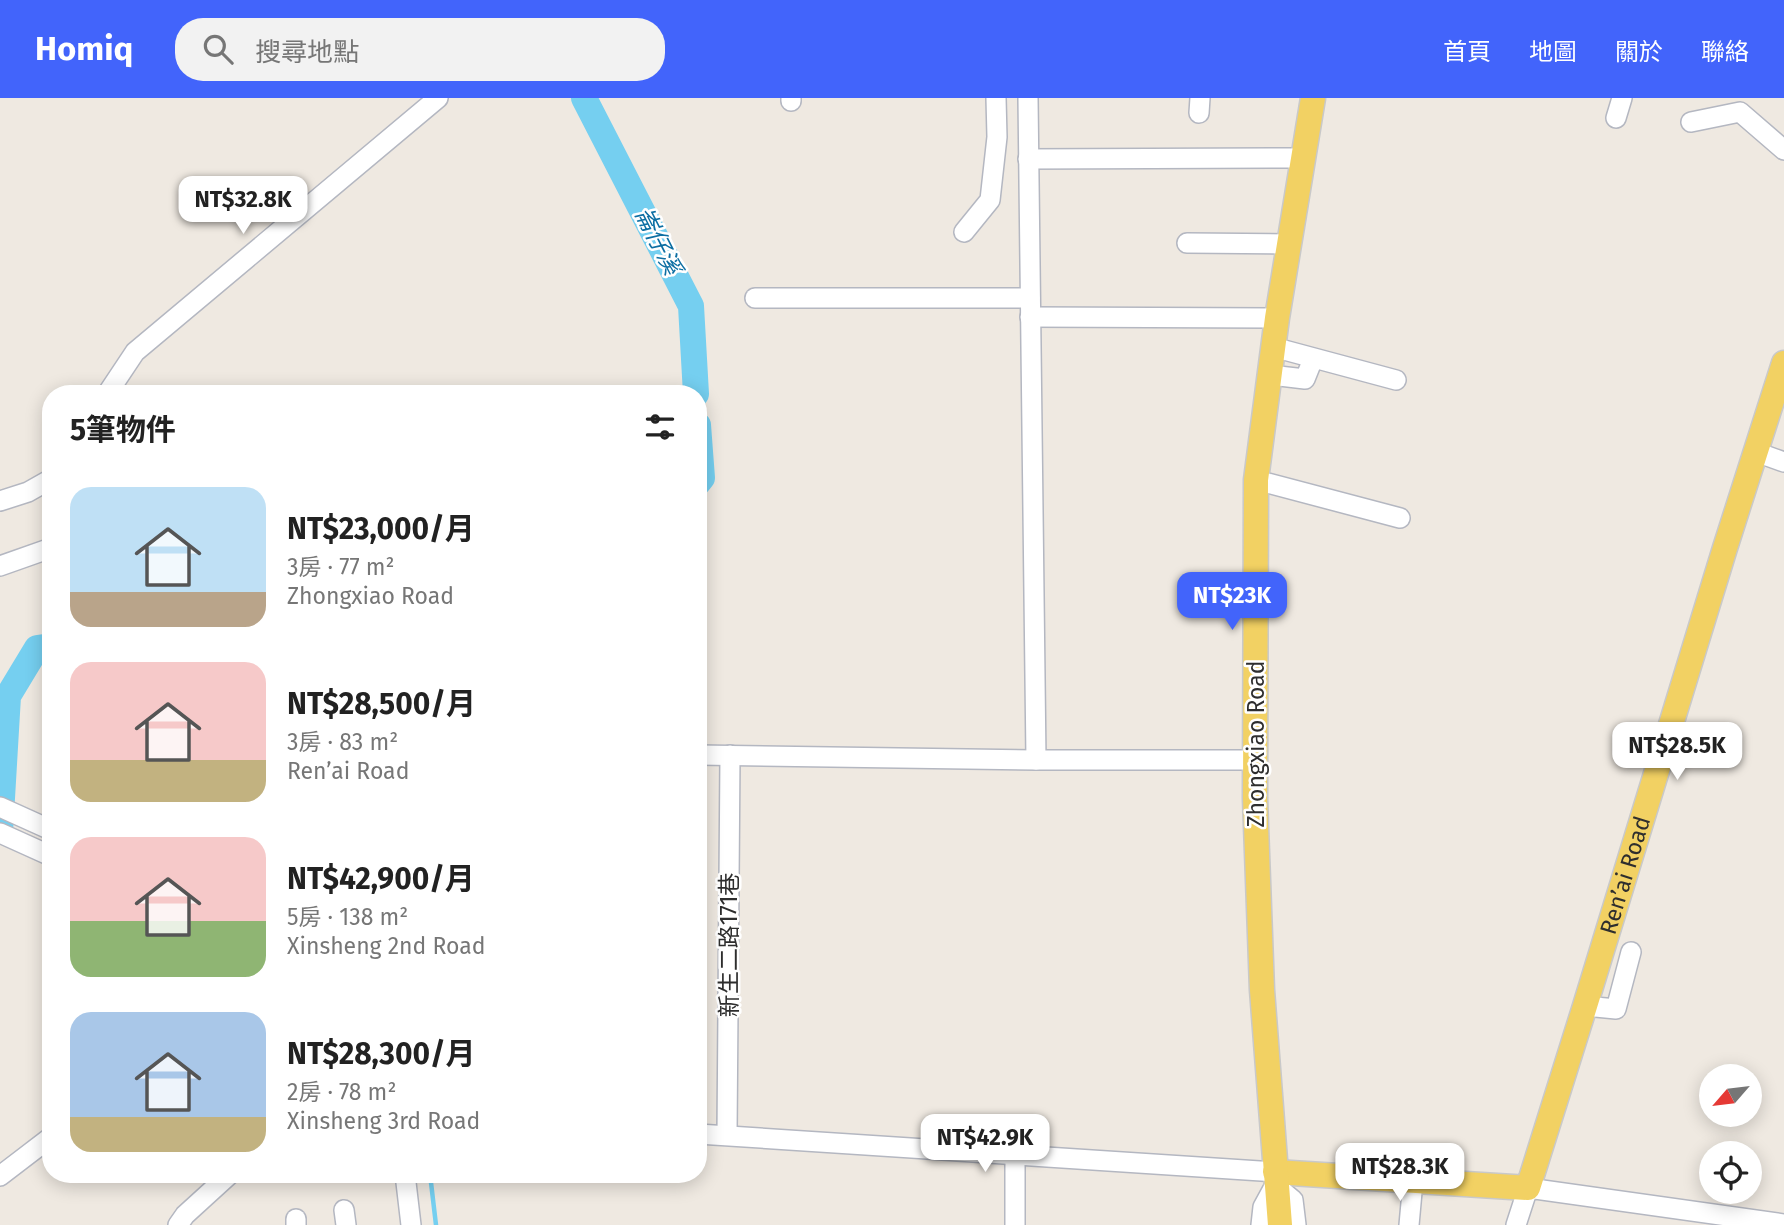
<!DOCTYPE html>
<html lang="zh-TW">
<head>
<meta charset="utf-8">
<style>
  body { margin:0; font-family:"Fira Sans","Noto Sans TC",sans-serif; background:#f2f2f2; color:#222; height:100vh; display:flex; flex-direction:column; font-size:26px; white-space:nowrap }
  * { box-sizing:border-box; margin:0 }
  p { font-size:23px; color:#767676 }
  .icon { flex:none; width:38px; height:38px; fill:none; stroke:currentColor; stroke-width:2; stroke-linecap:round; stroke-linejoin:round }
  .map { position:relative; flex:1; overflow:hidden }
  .sheet { position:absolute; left:42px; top:287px; width:665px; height:798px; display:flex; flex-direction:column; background:#fff; border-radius:28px; box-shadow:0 4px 18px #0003 }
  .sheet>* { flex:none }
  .needle { width:46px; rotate:242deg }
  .fabs { position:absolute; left:1699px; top:966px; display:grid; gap:14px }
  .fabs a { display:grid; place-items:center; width:63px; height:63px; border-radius:50%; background:#fff; box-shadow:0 4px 18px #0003; font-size:35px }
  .price { position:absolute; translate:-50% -60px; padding:0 16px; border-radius:14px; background:#fff; color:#222; font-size:23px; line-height:46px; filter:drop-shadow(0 2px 4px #0008) }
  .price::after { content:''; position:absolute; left:50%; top:42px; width:21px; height:16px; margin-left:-10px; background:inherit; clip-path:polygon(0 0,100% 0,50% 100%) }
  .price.selected { background:#4264fb; color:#fff }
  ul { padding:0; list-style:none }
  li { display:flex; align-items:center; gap:21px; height:175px; padding:0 28px }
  li span { display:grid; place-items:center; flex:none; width:196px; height:140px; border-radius:21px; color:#555 }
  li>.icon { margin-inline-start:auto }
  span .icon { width:84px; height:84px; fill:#fffc; stroke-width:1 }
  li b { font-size:30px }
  h2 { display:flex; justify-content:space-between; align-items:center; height:84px; padding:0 28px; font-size:30px }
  header { display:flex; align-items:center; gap:42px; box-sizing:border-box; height:98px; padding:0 35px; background:#4264fb; color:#fff }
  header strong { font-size:33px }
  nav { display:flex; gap:38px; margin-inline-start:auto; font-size:24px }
  .search { width:490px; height:63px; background:#f2f2f2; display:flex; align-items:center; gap:18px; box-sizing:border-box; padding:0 24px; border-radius:28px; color:#767676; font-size:26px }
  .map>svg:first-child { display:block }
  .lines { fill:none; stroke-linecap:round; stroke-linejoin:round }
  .stream { stroke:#75cff0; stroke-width:4.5 }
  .river { stroke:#75cff0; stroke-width:26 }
  .minor-casing { stroke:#b4b7c1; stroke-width:22 }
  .major-casing { stroke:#c9c9c9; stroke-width:27 }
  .minor { stroke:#fff; stroke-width:19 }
  .major { stroke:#f2d163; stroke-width:24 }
  .labels { text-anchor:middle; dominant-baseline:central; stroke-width:5; stroke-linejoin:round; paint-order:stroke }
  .street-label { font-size:23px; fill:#2e2e2e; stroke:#fff }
  .water-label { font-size:24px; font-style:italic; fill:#0d6fa3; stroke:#fff }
</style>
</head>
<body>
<header>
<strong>Homiq</strong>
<div class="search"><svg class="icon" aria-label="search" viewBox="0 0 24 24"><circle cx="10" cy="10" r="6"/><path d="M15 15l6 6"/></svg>搜尋地點</div>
<nav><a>首頁</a><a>地圖</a><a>關於</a><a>聯絡</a></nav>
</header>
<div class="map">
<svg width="1784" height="1127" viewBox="0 0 1784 1127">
  <rect width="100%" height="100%" fill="#efe9e1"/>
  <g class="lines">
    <polyline class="stream" points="430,1076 436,1127"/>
    <g class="river">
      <polyline points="584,0 691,208 696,296"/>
      <polyline points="698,327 702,380 698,385"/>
      <polyline points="0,734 8,598 37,550 51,548"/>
    </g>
    <g class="minor-casing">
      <g id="minor">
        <polyline points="791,0 791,3"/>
        <polyline points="1028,0 1036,662"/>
        <polyline points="1199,15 1200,0"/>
        <polyline points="1616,20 1622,0"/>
        <polyline points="1691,24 1740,14 1784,52"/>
        <polyline points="1028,61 1303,60"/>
        <polyline points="964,134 990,102 997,39 996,0"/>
        <polyline points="1187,145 1288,146"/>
        <polyline points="755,200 1030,200"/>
        <polyline points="1030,219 1277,220"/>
        <polyline points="1273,249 1396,282"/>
        <polyline points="1270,277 1305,281 1311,266"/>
        <polyline points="107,296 135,254 438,0"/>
        <polyline points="1756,354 1784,364"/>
        <polyline points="1256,382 1400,420"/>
        <polyline points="0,403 28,394 51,381"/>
        <polyline points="0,468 51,450"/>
        <polyline points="698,657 1036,662 1254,662"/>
        <polyline points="0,709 51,732"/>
        <polyline points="0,735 51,758"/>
        <polyline points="1585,908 1616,911 1631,854"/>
        <polyline points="698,1036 1275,1074"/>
        <polyline points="727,1037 730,657"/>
        <polyline points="405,1076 411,1127"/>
        <polyline points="0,1078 51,1039"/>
        <polyline points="344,1112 346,1127"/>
        <polyline points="178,1127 185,1117 230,1076"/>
        <polyline points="296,1127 296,1121"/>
        <polyline points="1015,1127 1015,1058"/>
        <polyline points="1261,1127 1263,1109 1275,1087 1293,1102 1296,1127"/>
        <polyline points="1409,1127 1413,1083"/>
        <polyline points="1516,1127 1528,1090 1784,1126"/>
      </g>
    </g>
    <g class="major-casing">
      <g id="major">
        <path id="s1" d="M1275,1074L1528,1090L1585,908L1725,450L1784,265"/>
        <polyline points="1280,1127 1262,892 1255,700 1256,382 1277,220 1313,0"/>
      </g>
    </g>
    <use href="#minor" class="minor"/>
    <use href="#major" class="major"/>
  </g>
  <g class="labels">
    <g class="street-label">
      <text transform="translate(1256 646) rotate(-90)">Zhongxiao Road</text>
      <text stroke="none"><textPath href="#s1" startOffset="581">Ren’ai Road</textPath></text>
      <text transform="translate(729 847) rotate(-90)">新生二路171巷</text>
    </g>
    <g class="water-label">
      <text transform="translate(658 143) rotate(63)">崙仔溪</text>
    </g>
  </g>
</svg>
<div class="fabs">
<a><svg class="needle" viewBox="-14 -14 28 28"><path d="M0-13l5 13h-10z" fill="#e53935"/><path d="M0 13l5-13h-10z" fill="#767676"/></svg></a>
<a><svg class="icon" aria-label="locate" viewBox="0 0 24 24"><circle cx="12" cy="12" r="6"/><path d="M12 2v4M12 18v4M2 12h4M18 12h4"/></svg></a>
</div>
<b class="price" style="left:243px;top:138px">NT$32.8K</b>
<b class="price selected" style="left:1232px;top:534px">NT$23K</b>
<b class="price" style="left:1677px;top:684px">NT$28.5K</b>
<b class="price" style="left:985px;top:1076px">NT$42.9K</b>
<b class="price" style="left:1400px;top:1105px">NT$28.3K</b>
<section class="sheet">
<h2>5筆物件<svg class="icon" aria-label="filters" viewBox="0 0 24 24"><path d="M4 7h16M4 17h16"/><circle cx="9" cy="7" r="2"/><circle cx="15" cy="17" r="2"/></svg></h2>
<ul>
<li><span style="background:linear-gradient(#bfe0f5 75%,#b9a48a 0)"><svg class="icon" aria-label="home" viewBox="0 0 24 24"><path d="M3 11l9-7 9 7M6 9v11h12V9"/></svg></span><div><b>NT$23,000/月</b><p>3房 · 77 m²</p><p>Zhongxiao Road</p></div></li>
<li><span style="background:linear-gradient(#f6c9c9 70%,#c2b280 0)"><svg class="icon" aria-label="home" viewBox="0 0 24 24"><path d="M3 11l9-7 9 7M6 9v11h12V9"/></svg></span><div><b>NT$28,500/月</b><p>3房 · 83 m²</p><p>Ren’ai Road</p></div></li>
<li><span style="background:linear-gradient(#f6c9c9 60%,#8fb573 0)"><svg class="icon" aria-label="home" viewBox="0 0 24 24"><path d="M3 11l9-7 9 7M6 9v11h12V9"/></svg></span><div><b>NT$42,900/月</b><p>5房 · 138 m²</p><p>Xinsheng 2nd Road</p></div></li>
<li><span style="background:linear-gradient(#a9c7e8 75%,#c2b280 0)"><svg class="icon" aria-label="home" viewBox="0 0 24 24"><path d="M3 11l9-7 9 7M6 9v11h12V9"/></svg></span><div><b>NT$28,300/月</b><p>2房 · 78 m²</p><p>Xinsheng 3rd Road</p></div></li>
</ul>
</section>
</div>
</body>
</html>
